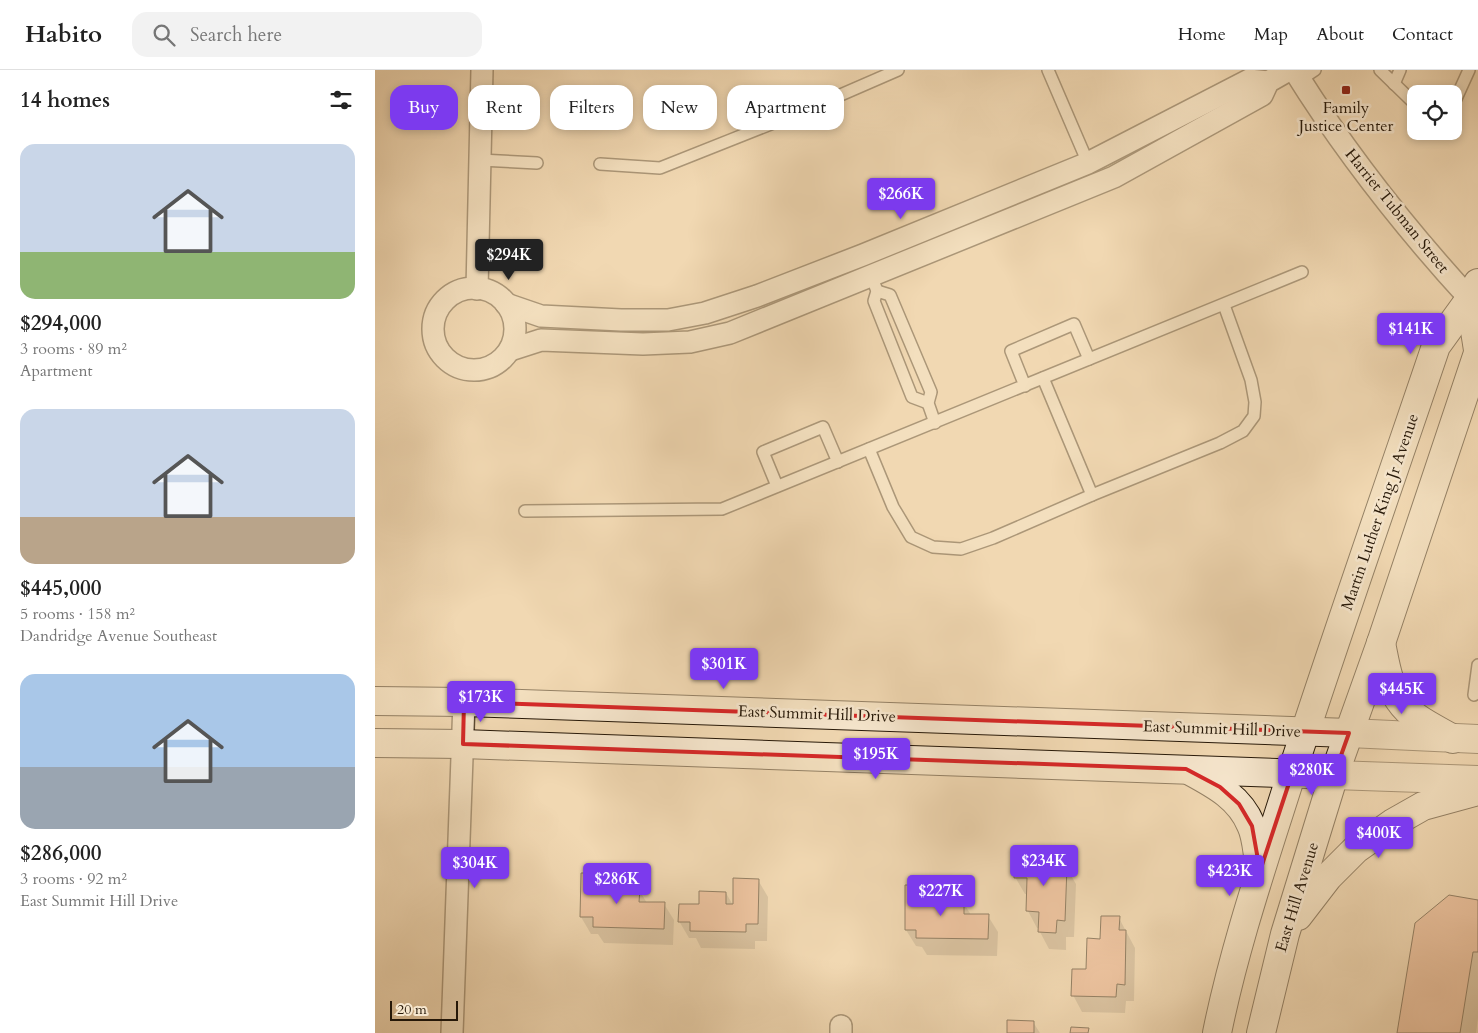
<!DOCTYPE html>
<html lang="en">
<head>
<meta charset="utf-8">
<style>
  body { margin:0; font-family:Cardo,serif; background:#f2f2f2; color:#222; height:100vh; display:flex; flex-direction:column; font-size:19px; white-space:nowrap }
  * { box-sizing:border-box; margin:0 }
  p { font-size:16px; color:#767676 }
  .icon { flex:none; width:28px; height:28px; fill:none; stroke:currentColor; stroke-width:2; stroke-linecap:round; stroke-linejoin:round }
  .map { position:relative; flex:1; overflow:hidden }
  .details { display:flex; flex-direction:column; background:#fff; width:375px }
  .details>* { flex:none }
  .banner { position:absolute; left:15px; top:15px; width:475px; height:45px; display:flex; gap:10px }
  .controls { position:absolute; left:1032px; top:15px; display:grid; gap:10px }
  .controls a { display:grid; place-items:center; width:55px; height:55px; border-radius:10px; background:#fff; box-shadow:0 2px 8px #0003; font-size:25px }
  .scale { position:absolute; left:15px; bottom:12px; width:68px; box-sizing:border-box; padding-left:5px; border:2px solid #261808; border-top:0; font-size:14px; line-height:18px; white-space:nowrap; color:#261808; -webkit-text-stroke:4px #f6e6cd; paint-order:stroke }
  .price { position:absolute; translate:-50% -42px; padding:0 11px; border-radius:5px; background:#7c3aed; color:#fff; font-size:16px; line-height:32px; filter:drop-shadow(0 1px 2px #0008) }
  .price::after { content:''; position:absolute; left:50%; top:30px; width:15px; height:11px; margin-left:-8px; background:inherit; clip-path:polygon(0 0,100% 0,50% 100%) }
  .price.on { background:#222; color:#fff }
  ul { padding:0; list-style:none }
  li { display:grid; align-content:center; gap:10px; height:265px; padding:0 20px }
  li span { display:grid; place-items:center; height:155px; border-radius:15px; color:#555 }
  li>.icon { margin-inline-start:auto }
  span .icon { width:90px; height:90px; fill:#fffc; stroke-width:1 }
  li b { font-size:21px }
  h2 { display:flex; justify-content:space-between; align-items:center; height:60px; padding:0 20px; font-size:21px }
  .tag { padding:0 18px; border-radius:15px; background:#fff; box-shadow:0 2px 8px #0003; font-size:18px; line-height:45px }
  .tag.on { background:#7c3aed; color:#fff }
  header { display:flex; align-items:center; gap:30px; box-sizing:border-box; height:70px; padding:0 25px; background:#fff; border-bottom:1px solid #e0e0e0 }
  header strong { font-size:24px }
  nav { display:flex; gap:28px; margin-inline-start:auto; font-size:18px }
  .search { width:350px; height:45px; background:#f2f2f2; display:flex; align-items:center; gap:12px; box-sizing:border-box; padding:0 18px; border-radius:15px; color:#767676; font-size:19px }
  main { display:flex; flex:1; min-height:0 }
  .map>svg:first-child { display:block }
  .shadow { fill:#0003 }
  .building { fill:#e8aa8a; stroke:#261808 }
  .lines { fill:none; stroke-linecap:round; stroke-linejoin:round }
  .service-casing { stroke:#594832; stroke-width:14 }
  .minor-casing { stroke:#594832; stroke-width:24 }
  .tertiary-casing { stroke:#594832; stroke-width:30 }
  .secondary-casing { stroke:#261808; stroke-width:30 }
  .service { stroke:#f6e6cd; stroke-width:11 }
  .minor { stroke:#f6e6cd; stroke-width:21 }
  .tertiary { stroke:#f6e6cd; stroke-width:28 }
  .secondary { stroke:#f6e6cd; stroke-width:28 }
  .marked { fill:none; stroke:#d62828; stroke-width:4; stroke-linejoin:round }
  .poi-dot { fill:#8f2418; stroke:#f6e6cd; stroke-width:2 }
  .labels { text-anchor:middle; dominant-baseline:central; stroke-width:5; stroke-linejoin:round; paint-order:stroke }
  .poi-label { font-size:16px; fill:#261808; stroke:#f6e6cd }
  .street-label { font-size:16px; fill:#261808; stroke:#f6e6cd }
</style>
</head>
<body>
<header>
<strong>Habito</strong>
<div class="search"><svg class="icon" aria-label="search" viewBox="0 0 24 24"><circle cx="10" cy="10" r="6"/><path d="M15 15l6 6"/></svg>Search here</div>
<nav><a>Home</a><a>Map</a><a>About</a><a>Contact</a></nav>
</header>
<main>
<section class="details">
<h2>14 homes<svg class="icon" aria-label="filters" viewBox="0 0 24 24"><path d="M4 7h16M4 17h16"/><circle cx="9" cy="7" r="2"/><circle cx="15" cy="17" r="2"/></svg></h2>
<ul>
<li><span style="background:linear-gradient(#c9d6e8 70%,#8fb573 0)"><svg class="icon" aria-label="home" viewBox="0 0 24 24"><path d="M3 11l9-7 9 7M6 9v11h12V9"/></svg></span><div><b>$294,000</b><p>3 rooms · 89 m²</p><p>Apartment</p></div></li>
<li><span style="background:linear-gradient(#c9d6e8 70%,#b9a48a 0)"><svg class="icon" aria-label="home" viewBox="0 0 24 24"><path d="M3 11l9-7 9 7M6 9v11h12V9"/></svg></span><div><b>$445,000</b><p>5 rooms · 158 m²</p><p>Dandridge Avenue Southeast</p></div></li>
<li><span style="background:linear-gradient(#a9c7e8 60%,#9aa5b1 0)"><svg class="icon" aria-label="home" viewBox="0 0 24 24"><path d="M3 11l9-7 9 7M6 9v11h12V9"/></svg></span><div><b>$286,000</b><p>3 rooms · 92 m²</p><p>East Summit Hill Drive</p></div></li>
</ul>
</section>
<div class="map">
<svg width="1103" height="963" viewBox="0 0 1103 963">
  <rect width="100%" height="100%" fill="#f1d8b2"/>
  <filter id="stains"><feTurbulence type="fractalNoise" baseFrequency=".004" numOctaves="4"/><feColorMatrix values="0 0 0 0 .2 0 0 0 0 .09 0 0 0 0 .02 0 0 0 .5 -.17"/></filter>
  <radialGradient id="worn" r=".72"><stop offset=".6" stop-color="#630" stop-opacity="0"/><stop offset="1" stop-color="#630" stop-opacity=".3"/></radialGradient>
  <g class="shadow">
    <polygon points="684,785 701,814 699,867 691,867 691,880 674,879 665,862 665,858 662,858 653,841 653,824 650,824 640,807"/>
    <polygon points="234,805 242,819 264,820 272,833 289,834 299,850 298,875 229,873 223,864 216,864 206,847"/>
    <polygon points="383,810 393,827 392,871 380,871 380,879 326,878 321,868 314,868 304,851 325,835 351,823 359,837"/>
    <polygon points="558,816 567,832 588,832 596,845 613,846 623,862 622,886 552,885 547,877 541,876 531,860"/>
    <polygon points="1075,827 1103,831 1103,948 1101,963 1023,963"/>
    <polygon points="744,848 760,878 759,931 751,931 750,943 707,942 698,925 727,870"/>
    <polygon points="658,952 665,963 633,963"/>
  </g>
  <g class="building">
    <polygon points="640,782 685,784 684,795 692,796 690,851 682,850 681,863 663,862 664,842 651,841 652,808 639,808"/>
    <polygon points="206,803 235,803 235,818 265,819 264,832 290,832 289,859 218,857 218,847 205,847"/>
    <polygon points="358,808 384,809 383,854 371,854 371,862 315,861 315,852 303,852 304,834 324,834 324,821 351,822 351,834 358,834"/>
    <polygon points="530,815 559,815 559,830 589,831 589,844 614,844 613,869 541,868 541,860 530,860"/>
    <polygon points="1074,825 1103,830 1103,882 1098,882 1085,963 1022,963 1040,853"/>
    <polygon points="726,846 745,846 744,860 751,860 750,915 742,914 741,927 696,926 697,899 711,899 712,868 725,869"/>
    <polygon points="632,950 659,951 659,963 632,963"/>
    <polygon points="696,957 714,958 713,963 695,963"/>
  </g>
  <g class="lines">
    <g class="service-casing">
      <g id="service">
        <polyline points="673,0 713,93"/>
        <polyline points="1005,0 1038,32 1041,34"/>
        <polyline points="925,10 940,0"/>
        <polyline points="1019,14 1025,0"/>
        <polyline points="1079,33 1094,0"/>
        <polyline points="105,90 162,93"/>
        <polyline points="225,94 285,98 431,40 523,0"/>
        <polyline points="495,202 502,221 499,231 537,327 553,333"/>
        <polyline points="502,221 515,225 556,322 553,333 560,353"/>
        <polyline points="668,308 717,425"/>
        <polyline points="650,316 636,281 699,254 714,289"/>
        <polyline points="494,379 518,437 536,467 558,477 586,479 618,468 717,425 845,373 868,361 879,346 880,332 876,310 849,235"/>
        <polyline points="402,416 388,382 448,357 463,392"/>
        <polyline points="150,441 347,439 927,202"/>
        <polyline points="1099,625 1103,595"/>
      </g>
    </g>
    <g class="minor-casing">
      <g id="minor">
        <path d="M919,0C970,82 1030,158 1095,229"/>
        <circle cx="99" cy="259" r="41"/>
        <polyline points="102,219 107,0"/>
        <polyline points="131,234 166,246 246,250 293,250 330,243 382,226 488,185 713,93 874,10 893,12"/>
        <polyline points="135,280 166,270 268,274 315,272 355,263 739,107 887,25 893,12 914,0"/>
        <polyline points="77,963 89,632"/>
        <polyline points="466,963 466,956"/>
      </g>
    </g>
    <g class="tertiary-casing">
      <g id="tertiary">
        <polyline points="974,663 1103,669"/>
        <polyline points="959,705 1103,710"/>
      </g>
    </g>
    <g class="secondary-casing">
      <g id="secondary">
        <polyline points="1095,229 1103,280"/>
        <path d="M1006,573C1010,592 1013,615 1025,631C1037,649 1060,658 1078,669"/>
        <polyline points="0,631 89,632 974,663"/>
        <polyline points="0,673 88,674 959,705"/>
        <path d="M817,702C841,715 865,728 876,755C882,767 882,784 885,797"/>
        <polyline points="923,846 953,807 981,779 1018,753 1048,736 1103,721"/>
        <path d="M842,963C860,874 890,788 917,702C963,560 1013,418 1061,276L1095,229L1103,213"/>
        <polyline points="886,963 910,864 959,705 1006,573 1103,283"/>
      </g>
    </g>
    <use href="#service" class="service"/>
    <use href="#minor" class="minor"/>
    <use href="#tertiary" class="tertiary"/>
    <use href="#secondary" class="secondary"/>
  </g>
  <path d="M0 0H1103V963H0ZM89,632L974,663L959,705L917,704L885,801L877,756L864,734L845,717L811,699L88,674Z" fill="#f1d8b2" fill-opacity=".55" fill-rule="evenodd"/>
  <path class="marked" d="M89,632L974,663L959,705L917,704L885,801L877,756L864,734L845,717L811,699L88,674Z"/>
  <rect class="poi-dot" x="966" y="15" width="10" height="10" rx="2.5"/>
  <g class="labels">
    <g class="poi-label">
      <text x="971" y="38">Family<tspan x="971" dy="18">Justice Center</tspan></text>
    </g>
    <g class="street-label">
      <text transform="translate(1022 141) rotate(51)">Harriet Tubman Street</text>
      <text transform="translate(1005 442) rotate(-71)">Martin Luther King Jr Avenue</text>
      <text transform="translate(442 644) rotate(2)">East Summit Hill Drive</text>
      <text transform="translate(847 659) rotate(2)">East Summit Hill Drive</text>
      <text transform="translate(922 827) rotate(-73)">East Hill Avenue</text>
    </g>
  </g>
  <rect width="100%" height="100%" filter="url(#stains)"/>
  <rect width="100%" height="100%" fill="url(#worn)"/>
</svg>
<div class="controls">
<a><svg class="icon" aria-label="locate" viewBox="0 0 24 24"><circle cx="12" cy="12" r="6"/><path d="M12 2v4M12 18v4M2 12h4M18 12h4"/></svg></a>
</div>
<div class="scale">20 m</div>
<b class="price" style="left:526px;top:150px">$266K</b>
<b class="price on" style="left:134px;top:211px">$294K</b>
<b class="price" style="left:1036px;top:285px">$141K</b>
<b class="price" style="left:349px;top:620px">$301K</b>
<b class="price" style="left:1027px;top:645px">$445K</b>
<b class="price" style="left:106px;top:653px">$173K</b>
<b class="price" style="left:501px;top:710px">$195K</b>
<b class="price" style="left:937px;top:726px">$280K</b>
<b class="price" style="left:1004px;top:789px">$400K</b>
<b class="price" style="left:669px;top:817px">$234K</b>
<b class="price" style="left:100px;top:819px">$304K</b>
<b class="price" style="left:855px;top:827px">$423K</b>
<b class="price" style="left:242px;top:835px">$286K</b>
<b class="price" style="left:566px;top:847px">$227K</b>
<div class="banner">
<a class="tag on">Buy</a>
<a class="tag">Rent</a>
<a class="tag">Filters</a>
<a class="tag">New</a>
<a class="tag">Apartment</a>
</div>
</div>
</main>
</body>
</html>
